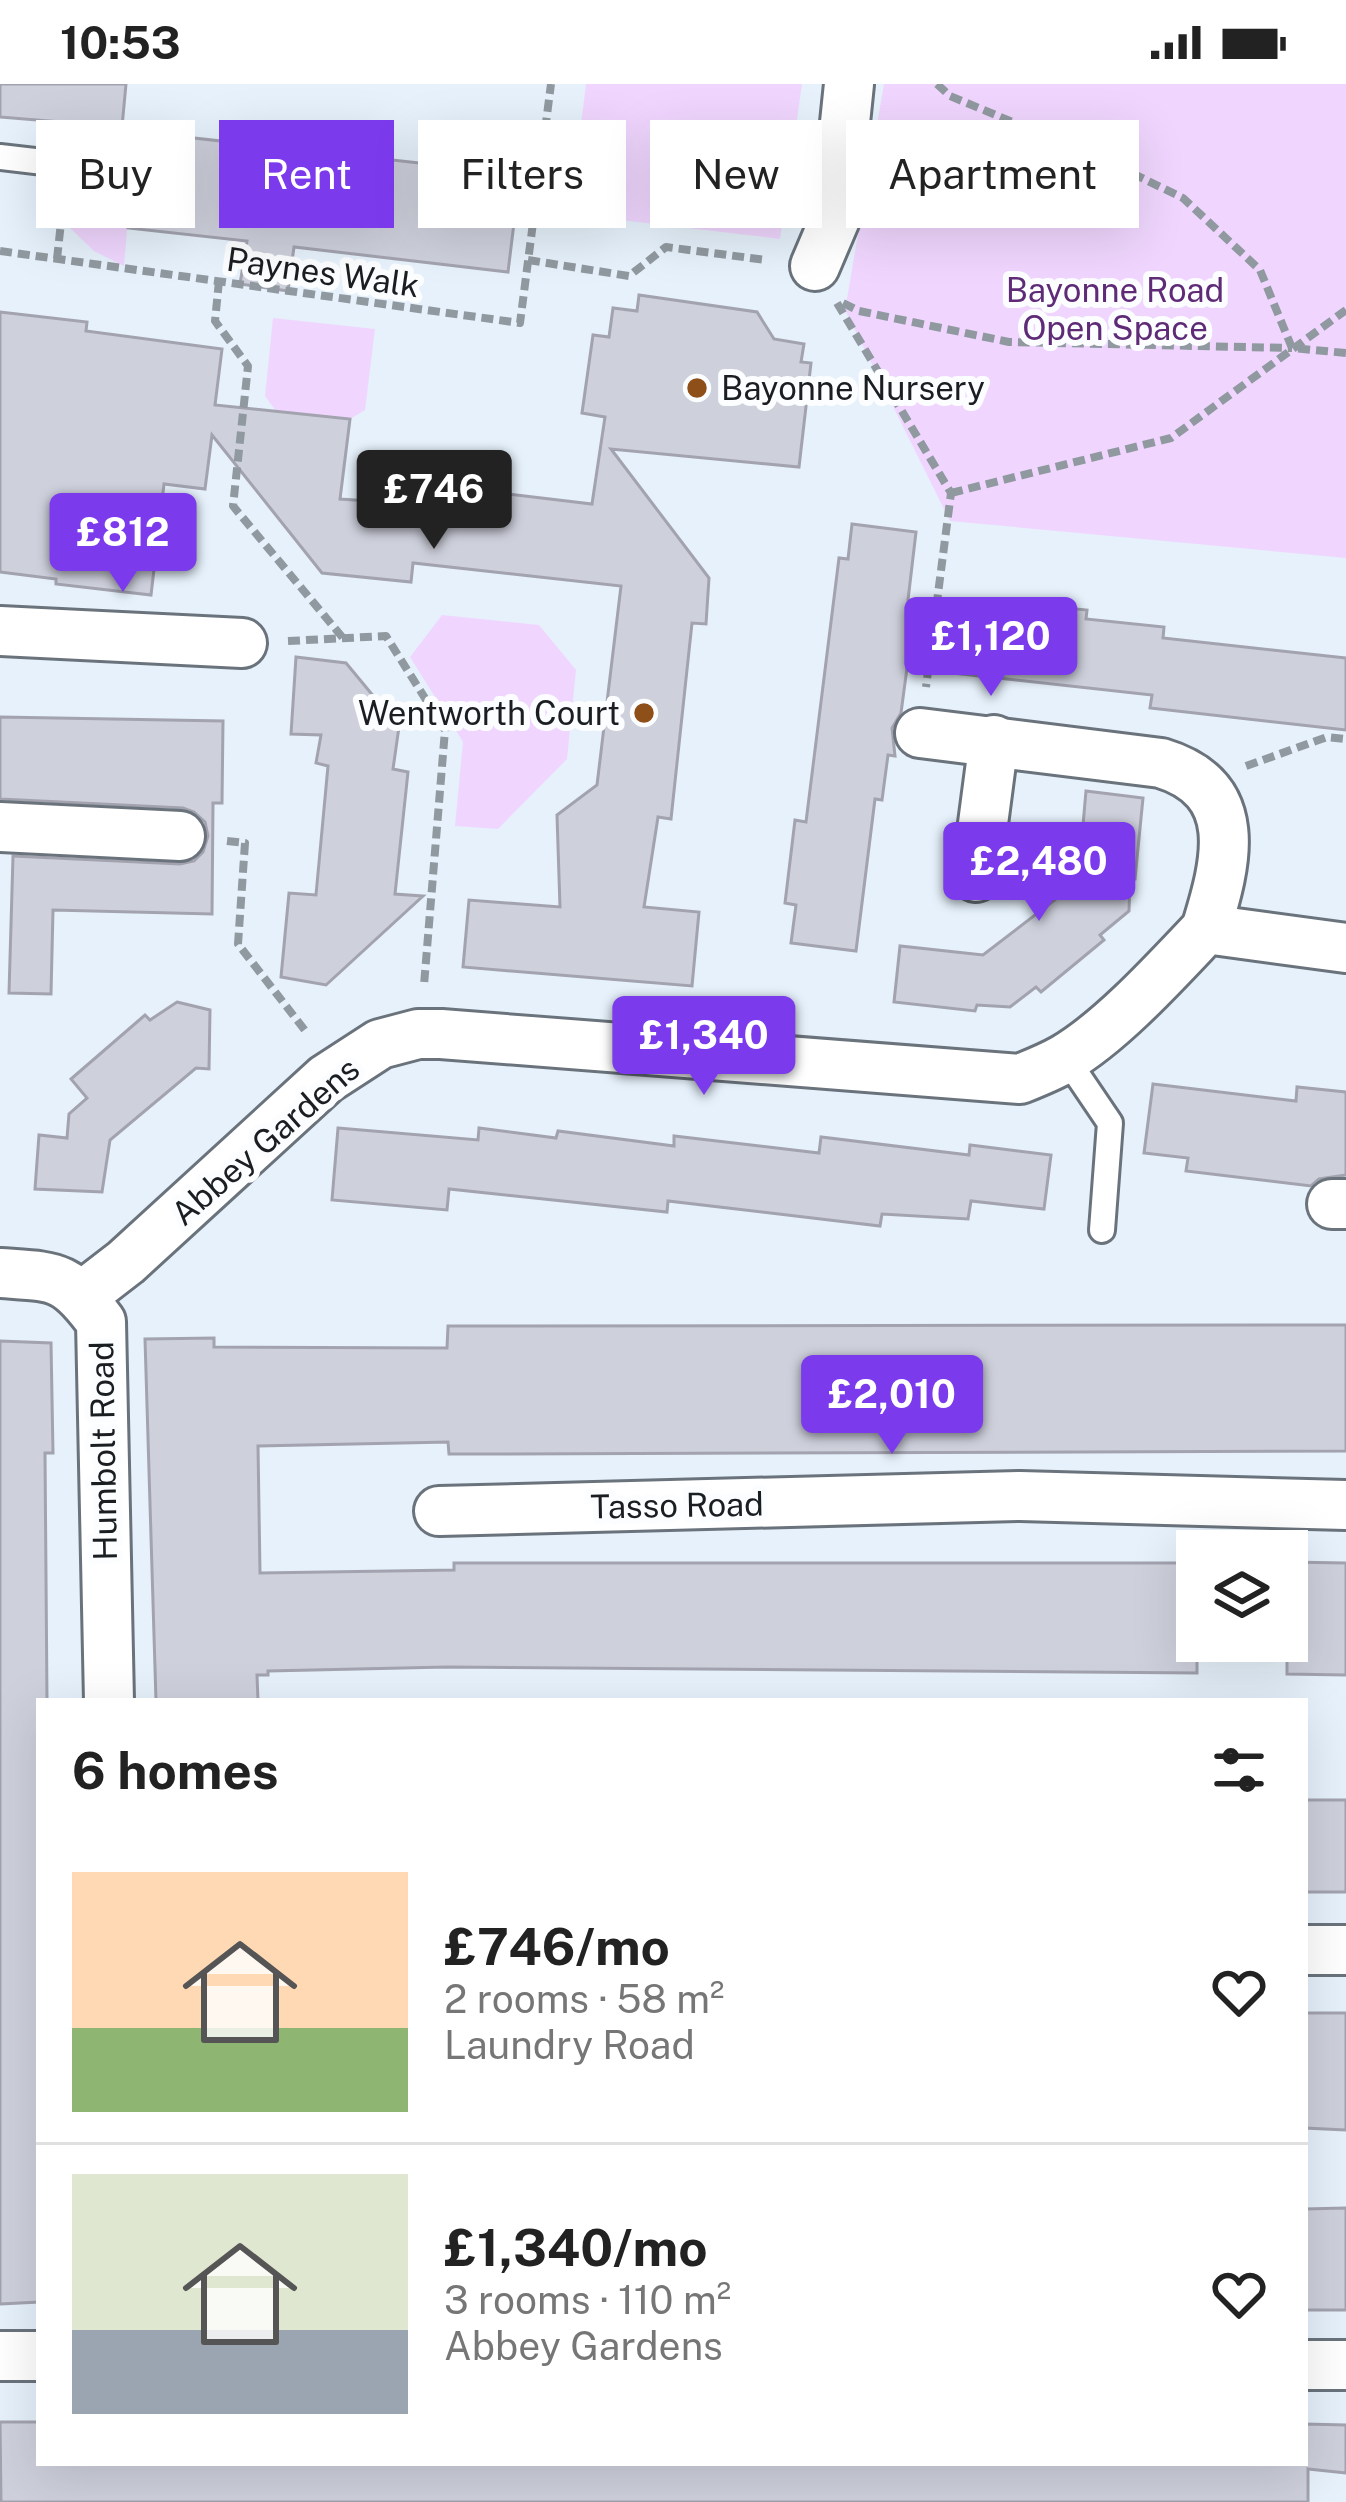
<!DOCTYPE html>
<html lang="en">
<head>
<meta charset="utf-8">
<style>
  body { margin:0; font-family:"Public Sans",sans-serif; background:#f2f2f2; color:#222; height:100vh; display:flex; flex-direction:column; font-size:45px; white-space:nowrap }
  * { box-sizing:border-box; margin:0 }
  p { font-size:39px; color:#767676 }
  .icon { flex:none; width:66px; height:66px; fill:none; stroke:currentColor; stroke-width:2; stroke-linecap:round; stroke-linejoin:round }
  .map { position:relative; flex:1; overflow:hidden }
  .drawer { position:absolute; left:36px; top:1614px; width:1272px; height:768px; display:flex; flex-direction:column; background:#fff; border-radius:0px; box-shadow:0 12px 48px #0002 }
  .drawer>* { flex:none }
  .top-card { position:absolute; left:36px; top:36px; width:1275px; height:108px; display:flex; gap:24px }
  .tools { position:absolute; left:1176px; top:1446px; display:grid; gap:24px }
  .tools a { display:grid; place-items:center; width:132px; height:132px; border-radius:0px; background:#fff; box-shadow:0 12px 48px #0002; font-size:60px }
  .price { position:absolute; translate:-50% -102px; padding:0 27px; border-radius:12px; background:#7c3aed; color:#fff; font-size:39px; line-height:78px; filter:drop-shadow(0 3px 6px #0008) }
  .price::after { content:''; position:absolute; left:50%; top:72px; width:36px; height:27px; margin-left:-18px; background:inherit; clip-path:polygon(0 0,100% 0,50% 100%) }
  .price.current { background:#222; color:#fff }
  ul { padding:0; list-style:none }
  li { display:flex; align-items:center; gap:36px; height:300px; padding:0 36px }
  li+li { border-top:3px solid #e0e0e0 }
  li span { display:grid; place-items:center; flex:none; width:336px; height:240px; border-radius:0px; color:#555 }
  li>.icon { margin-inline-start:auto }
  span .icon { width:144px; height:144px; fill:#fffc; stroke-width:1 }
  li b { font-size:51px }
  h2 { display:flex; justify-content:space-between; align-items:center; height:144px; padding:0 36px; font-size:51px }
  .pill { padding:0 42px; border-radius:0px; background:#fff; box-shadow:0 12px 48px #0002; font-size:42px; line-height:108px }
  .pill.current { background:#7c3aed; color:#fff }
  .status { display:flex; justify-content:space-between; align-items:center; height:84px; padding:0 60px; background:#fff; direction:ltr }
  .status svg { height:33px; fill:currentColor }
  .map>svg:first-child { display:block }
  .green { fill:#f0d6fe }
  .building { fill:#ced0dc; stroke:#a2a3af; stroke-width:3 }
  .lines { fill:none; stroke-linecap:round; stroke-linejoin:round }
  .lane-casing { stroke:#6a737c; stroke-width:30 }
  .street-casing { stroke:#6a737c; stroke-width:54 }
  .path { stroke:#9199a0; stroke-width:8; stroke-dasharray:12 6; stroke-linecap:butt }
  .lane { stroke:#fff; stroke-width:24 }
  .street { stroke:#fff; stroke-width:48 }
  .poi-dot { fill:#8f4f19; stroke:#fbfdff; stroke-width:4.5 }
  .labels { text-anchor:middle; dominant-baseline:central; stroke-width:12; stroke-linejoin:round; paint-order:stroke }
  .street-label { font-size:33px; fill:#1a1e21; stroke:#fbfdff }
  .park-label { font-size:33px; fill:#5f2b77; stroke:#fbfdff }
  .poi-label { font-size:33px; fill:#1a1e21; stroke:#fbfdff; text-anchor:start }
</style>
</head>
<body>
<div class="status"><b>10:53</b><svg viewBox="0 0 49 12"><path d="M0 12V9h3v3zM5 12V6h3v6zM10 12V3h3v9zM15 12V0h3v12zM26 1h20v11H26zM47 4h2v5h-2z"/></svg></div>
<div class="map">
<svg width="1346" height="2418" viewBox="0 0 1346 2418">
  <rect width="100%" height="100%" fill="#e6f1fb"/>
  <g class="green">
    <polygon points="586,0 802,0 780,155 570,130"/>
    <polygon points="884,0 1346,0 1346,474 950,437 845,226"/>
    <polygon points="71,129 128,135 124,182 94,167 70,144"/>
    <polygon points="273,234 375,245 365,326 350,335 276,327 265,312"/>
    <polygon points="442,531 539,541 576,586 567,675 498,745 455,742 463,658 410,573"/>
  </g>
  <g class="building">
    <polygon points="0,0 126,0 122,43 0,33"/>
    <polygon points="94,43 520,90 508,188 294,163 288,207 240,200 247,157 128,144 128,130 89,126 92,86 88,86"/>
    <polygon points="639,211 757,228 774,255 804,260 801,278 811,279 799,383 611,365 709,494 706,540 692,539 671,735 658,733 644,823 699,828 692,902 463,883 469,816 560,823 557,731 597,701 621,502 413,479 411,498 322,489 212,351 205,405 164,400 151,511 56,500 56,495 0,488 0,228 87,238 86,247 222,265 215,321 350,335 340,415 415,420 423,400 592,420 605,333 582,329 593,251 609,253 613,224 637,227"/>
    <polygon points="852,440 916,448 908,516 1006,527 1007,518 1087,526 1086,535 1164,543 1163,554 1346,574 1346,646 1150,624 1152,611 907,584 901,629 892,644 895,672 888,671 882,716 875,715 856,867 791,859 796,821 785,819 795,736 806,738 839,474 848,475"/>
    <polygon points="296,573 346,579 399,643 393,685 408,688 395,810 423,812 326,901 281,893 289,809 316,811 328,682 316,679 321,651 291,650"/>
    <polygon points="0,633 223,637 222,719 213,719 212,830 53,826 51,910 9,909 13,772 180,780 194,777 203,768 208,752 205,738 194,728 183,724 0,715"/>
    <polygon points="1086,707 1143,714 1135,795 1130,795 1129,827 1100,851 1104,856 1041,908 1036,903 1010,923 977,921 975,927 894,918 900,862 983,871 1078,798"/>
    <polygon points="177,918 210,926 209,985 196,984 110,1056 102,1108 35,1105 39,1051 67,1054 69,1030 87,1014 71,995 145,931 150,936"/>
    <polygon points="1153,1000 1296,1017 1297,1003 1346,1008 1346,1091 1319,1095 1311,1102 1186,1087 1188,1074 1144,1069"/>
    <polygon points="338,1044 478,1056 479,1044 556,1054 558,1047 674,1062 674,1052 819,1069 821,1053 969,1071 970,1061 1051,1071 1044,1125 971,1117 968,1135 882,1130 880,1142 668,1117 667,1128 449,1105 447,1126 332,1116"/>
    <polygon points="1346,1241 1346,1367 485,1370 449,1370 448,1358 258,1362 260,1489 454,1486 454,1479 1197,1479 1197,1589 447,1583 268,1587 268,1591 257,1591 258,1617 156,1617 145,1255 214,1254 214,1263 447,1264 448,1242"/>
    <polygon points="0,1257 51,1259 53,1369 45,1369 47,1617 39,1617 39,2218 0,2220"/>
    <polygon points="1287,1478 1346,1479 1346,1591 1287,1590"/>
    <rect x="1305" y="1716" width="41" height="92"/>
    <polygon points="1305,1929 1346,1929 1346,2046 1305,2044"/>
    <polygon points="1346,2124 1346,2226 1305,2226 1305,2125"/>
    <polygon points="0,2338 39,2338 39,2379 1305,2379 1305,2340 1346,2341 1346,2389 1308,2385 1308,2418 1,2418"/>
  </g>
  <g class="lines">
    <g class="lane-casing">
      <g id="lane">
        <polyline points="0,73 52,79"/>
        <polyline points="1066,974 1110,1039 1102,1146"/>
      </g>
    </g>
    <g class="street-casing">
      <g id="street">
        <polyline points="815,182 835,135 849,0"/>
        <polyline points="0,547 242,559"/>
        <path d="M920,649L1161,679C1246,705 1227,777 1206,845"/>
        <polyline points="0,743 180,752"/>
        <polyline points="976,793 994,656"/>
        <polyline points="1332,1120 1346,1120"/>
        <path d="M0,1189C56,1193 66,1190 101,1238L109,1617"/>
        <path d="M82,1212L126,1178L326,995L380,960L418,950H441L1020,995C1035,989 1050,983 1064,975C1112,947 1167,886 1206,845L1346,864"/>
        <polyline points="439,1427 1020,1412 1346,1421"/>
        <polyline points="1305,1866 1346,1866"/>
        <polyline points="0,2272 39,2272"/>
        <polyline points="1305,2281 1346,2281"/>
      </g>
    </g>
    <g class="path">
      <polyline points="937,0 950,12 1109,78 1183,114 1260,186 1292,264 1346,269"/>
      <polyline points="0,167 520,239 551,0"/>
      <polyline points="57,175 64,111"/>
      <polyline points="528,176 629,192 666,163 766,176"/>
      <polyline points="219,197 215,237 248,282 233,422 343,554"/>
      <polyline points="837,219 951,409 926,603"/>
      <polyline points="843,219 859,227 1009,258 1292,264"/>
      <polyline points="951,409 1171,354 1346,226"/>
      <polyline points="288,557 386,552 445,646 424,901"/>
      <polyline points="1246,682 1327,653 1346,655"/>
      <polyline points="227,757 245,759 238,860 307,949"/>
    </g>
    <use href="#lane" class="lane"/>
    <use href="#street" class="street"/>
  </g>
  <g class="poi-dot">
    <circle cx="697" cy="304" r="12"/>
    <circle cx="644" cy="629" r="12"/>
  </g>
  <g class="labels">
    <g class="street-label">
      <text transform="translate(323 188) rotate(8)">Paynes Walk</text>
      <text transform="translate(265 1057) rotate(-41)">Abbey Gardens</text>
      <text transform="translate(103 1367) rotate(-91)">Humbolt Road</text>
      <text transform="translate(677 1421) rotate(-1)">Tasso Road</text>
    </g>
    <g class="park-label">
      <text x="1115" y="206">Bayonne Road<tspan x="1115" dy="38">Open Space</tspan></text>
    </g>
    <g class="poi-label">
      <text x="721" y="304">Bayonne Nursery</text>
      <text x="620" y="629" text-anchor="end">Wentworth Court</text>
    </g>
  </g>
</svg>
<div class="tools">
<a><svg class="icon" aria-label="layers" viewBox="0 0 24 24"><path d="M12 4l9 5-9 5-9-5zM3 14l9 5 9-5"/></svg></a>
</div>
<b class="price current" style="left:434px;top:468px">£746</b>
<b class="price" style="left:123px;top:511px">£812</b>
<b class="price" style="left:991px;top:615px">£1,120</b>
<b class="price" style="left:1039px;top:840px">£2,480</b>
<b class="price" style="left:704px;top:1014px">£1,340</b>
<b class="price" style="left:892px;top:1373px">£2,010</b>
<div class="top-card">
<a class="pill">Buy</a>
<a class="pill current">Rent</a>
<a class="pill">Filters</a>
<a class="pill">New</a>
<a class="pill">Apartment</a>
</div>
<section class="drawer">
<h2>6 homes<svg class="icon" aria-label="filters" viewBox="0 0 24 24"><path d="M4 7h16M4 17h16"/><circle cx="9" cy="7" r="2"/><circle cx="15" cy="17" r="2"/></svg></h2>
<ul>
<li><span style="background:linear-gradient(#ffd9b3 65%,#8fb573 0)"><svg class="icon" aria-label="home" viewBox="0 0 24 24"><path d="M3 11l9-7 9 7M6 9v11h12V9"/></svg></span><div><b>£746/mo</b><p>2 rooms · 58 m²</p><p>Laundry Road</p></div><svg class="icon" aria-label="heart" viewBox="0 0 24 24"><path d="M12 20l-8-8c-3-5 5-10 8-4 3-6 11-1 8 4z"/></svg></li>
<li><span style="background:linear-gradient(#dfe7d0 65%,#9aa5b1 0)"><svg class="icon" aria-label="home" viewBox="0 0 24 24"><path d="M3 11l9-7 9 7M6 9v11h12V9"/></svg></span><div><b>£1,340/mo</b><p>3 rooms · 110 m²</p><p>Abbey Gardens</p></div><svg class="icon" aria-label="heart" viewBox="0 0 24 24"><path d="M12 20l-8-8c-3-5 5-10 8-4 3-6 11-1 8 4z"/></svg></li>
</ul>
</section>
</div>
</body>
</html>
